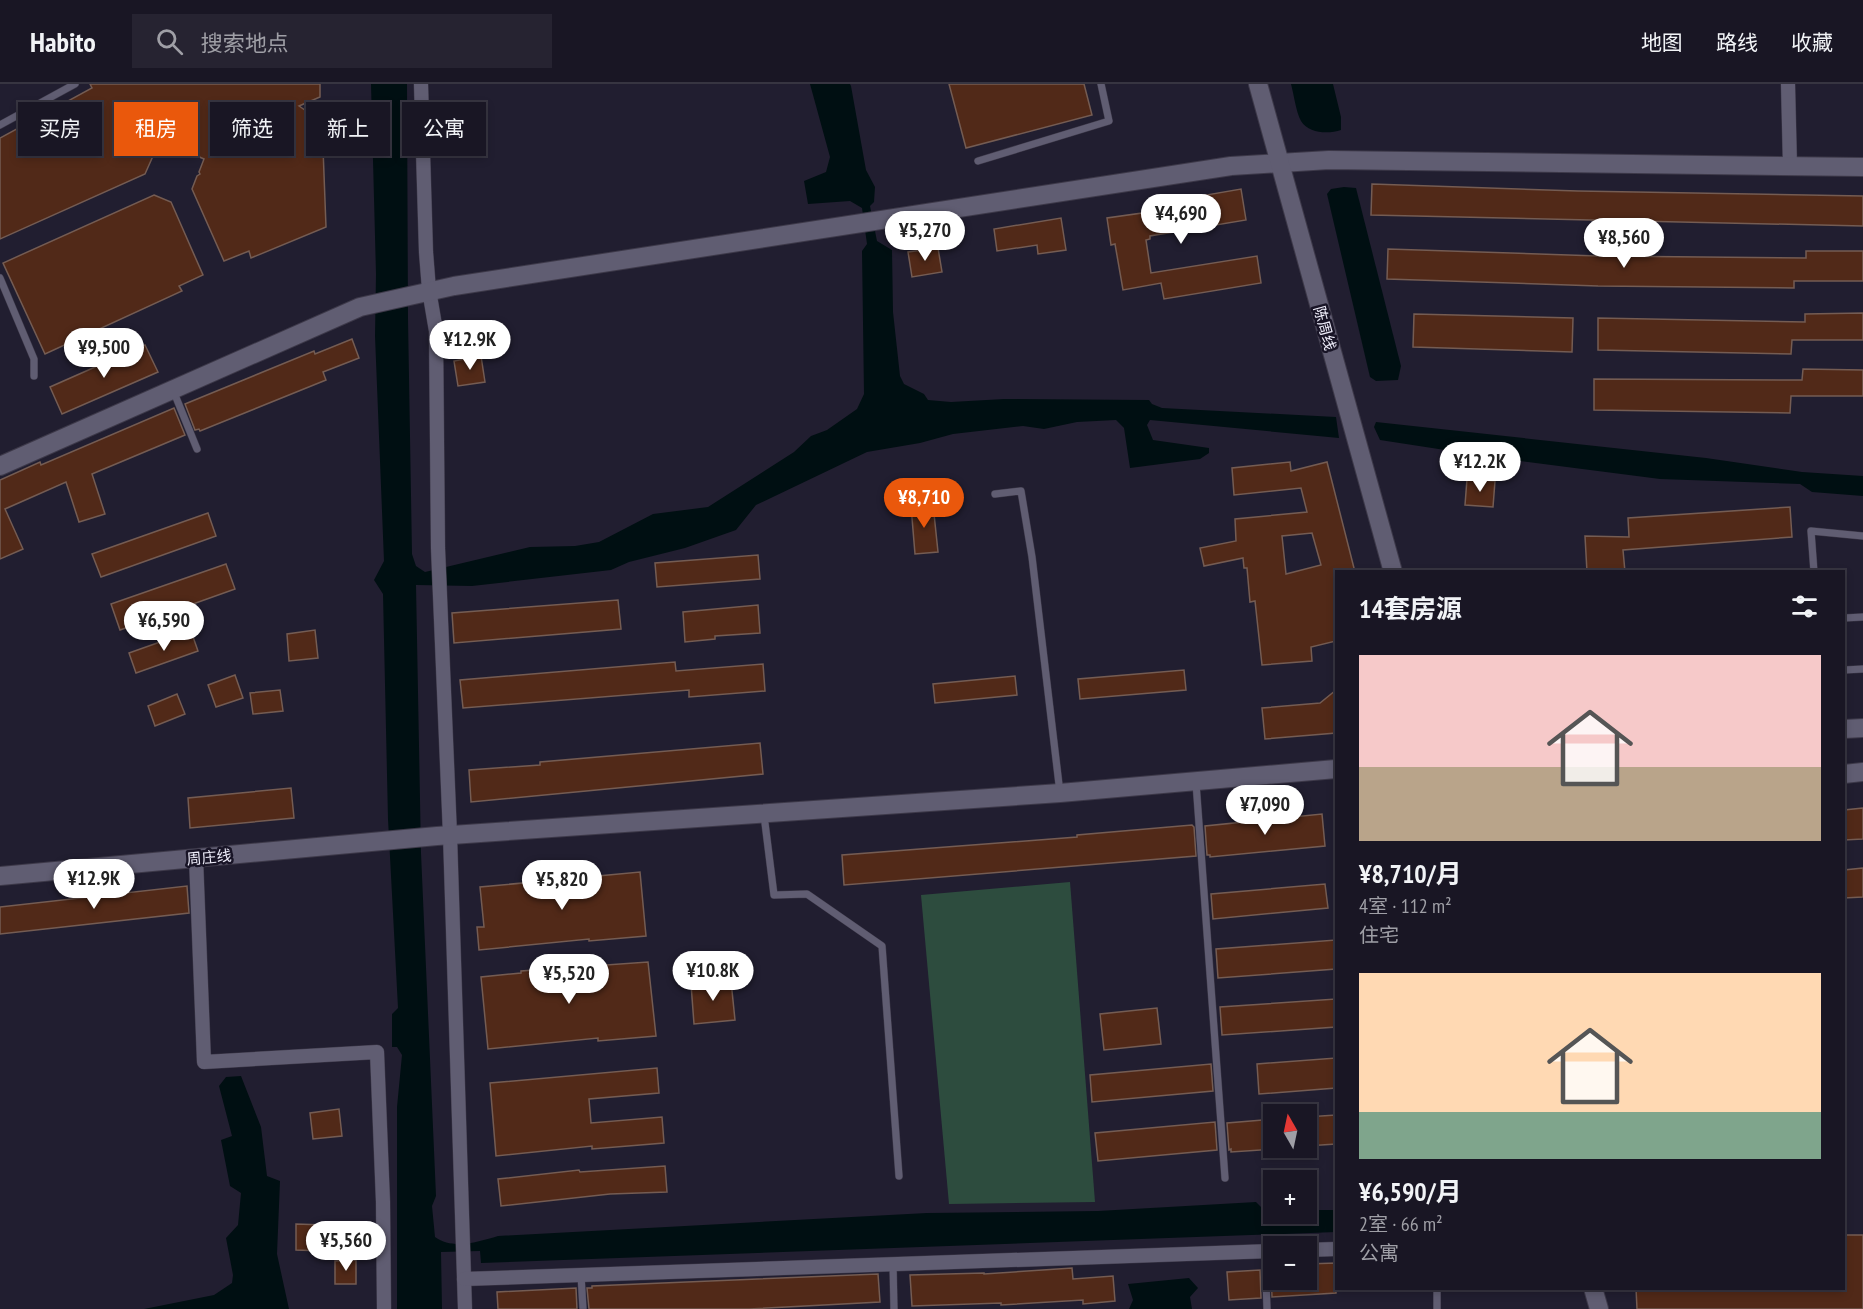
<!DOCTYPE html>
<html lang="zh">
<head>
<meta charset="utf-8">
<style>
  body { margin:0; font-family:"PT Sans Narrow","Noto Sans SC",sans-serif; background:#262331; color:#f1f3f6; height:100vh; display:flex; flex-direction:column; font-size:22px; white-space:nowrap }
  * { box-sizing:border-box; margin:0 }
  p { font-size:20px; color:#9f9fa6 }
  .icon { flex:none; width:33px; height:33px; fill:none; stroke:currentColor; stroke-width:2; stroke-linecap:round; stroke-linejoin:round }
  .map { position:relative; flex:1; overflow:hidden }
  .sheet { position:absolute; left:1335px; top:486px; width:510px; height:720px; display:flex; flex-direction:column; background:#191624; border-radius:0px; box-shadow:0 3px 9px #0003,0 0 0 2px #373541 }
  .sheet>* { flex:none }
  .top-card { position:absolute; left:18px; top:18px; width:570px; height:54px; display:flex; gap:12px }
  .needle { width:39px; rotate:351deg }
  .tools { position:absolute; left:1263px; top:1020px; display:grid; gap:12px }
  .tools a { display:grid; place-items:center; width:54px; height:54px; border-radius:0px; background:#191624; box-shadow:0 3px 9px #0003,0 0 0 2px #373541; font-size:30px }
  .price { position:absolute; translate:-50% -51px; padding:0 14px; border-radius:21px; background:#fff; color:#222; font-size:20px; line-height:39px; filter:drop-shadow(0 2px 3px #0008) }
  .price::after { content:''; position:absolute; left:50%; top:36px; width:18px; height:14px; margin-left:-9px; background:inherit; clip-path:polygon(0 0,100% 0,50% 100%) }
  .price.on { background:#ea580c; color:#fff }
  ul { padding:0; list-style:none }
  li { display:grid; align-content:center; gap:12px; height:318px; padding:0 24px }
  li span { display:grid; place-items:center; height:186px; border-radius:0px; color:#555 }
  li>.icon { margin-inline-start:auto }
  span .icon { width:108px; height:108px; fill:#fffc; stroke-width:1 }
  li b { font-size:26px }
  h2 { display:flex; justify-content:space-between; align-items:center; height:72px; padding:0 24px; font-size:26px }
  .pill { padding:0 21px; border-radius:0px; background:#191624; box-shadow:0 3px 9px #0003,0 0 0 2px #373541; font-size:21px; line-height:54px }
  .pill.on { background:#ea580c; color:#fff }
  header { display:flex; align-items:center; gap:36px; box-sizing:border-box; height:84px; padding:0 30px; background:#191624; border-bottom:2px solid #373541 }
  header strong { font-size:28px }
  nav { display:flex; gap:33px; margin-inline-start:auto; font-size:21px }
  .search { width:420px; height:54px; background:#262331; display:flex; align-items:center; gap:15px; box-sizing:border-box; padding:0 21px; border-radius:0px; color:#9f9fa6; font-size:22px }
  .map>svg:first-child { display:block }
  .green { fill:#2d4c3e }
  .water { fill:#000f12 }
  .building { fill:#512918; stroke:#745c53; stroke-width:1.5; fill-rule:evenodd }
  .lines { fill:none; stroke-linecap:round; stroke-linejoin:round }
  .service-casing { stroke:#3d3949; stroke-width:8 }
  .minor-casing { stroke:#3d3949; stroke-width:15 }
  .tertiary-casing { stroke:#3d3949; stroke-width:20 }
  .secondary-casing { stroke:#3d3949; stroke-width:20 }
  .service { stroke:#605d72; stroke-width:7 }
  .minor { stroke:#605d72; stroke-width:14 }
  .tertiary { stroke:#605d72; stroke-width:18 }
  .secondary { stroke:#605d72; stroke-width:18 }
  .labels { text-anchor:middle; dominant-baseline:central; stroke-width:5; stroke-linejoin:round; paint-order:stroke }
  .street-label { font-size:15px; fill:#edecf9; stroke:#181426 }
</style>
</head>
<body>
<header>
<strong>Habito</strong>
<div class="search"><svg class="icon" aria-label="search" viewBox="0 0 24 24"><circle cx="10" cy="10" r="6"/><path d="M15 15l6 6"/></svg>搜索地点</div>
<nav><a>地图</a><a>路线</a><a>收藏</a></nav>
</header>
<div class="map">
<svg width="1863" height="1225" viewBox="0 0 1863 1225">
  <rect width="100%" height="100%" fill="#211e30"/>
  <polygon class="green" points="1070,798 1095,1118 949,1120 921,811"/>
  <g class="water">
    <path d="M371,0H407L408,235L412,470L416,482L425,488L530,463L575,462L599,458L653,430L708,423L794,368L811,352L827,346L857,325L864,310L862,167L867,160L862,124L850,117L808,120L804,97L826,88L830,73L810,0H850L851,2L866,86L875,103L874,118L870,122L877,157L892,166L893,228L900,292L904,300L924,310L928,316L951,318L1004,315L1149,316L1152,320L1162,324L1336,333L1339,354L1150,336L1147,341L1153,356L1209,364V369L1200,375L1130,384L1124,344L1116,336L1077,338L1044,345L1023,342L953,350L920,359L867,368L756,421L736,446L685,464L629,478L611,486L472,502L416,501L421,769L436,1112L432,1122L435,1153C453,1166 478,1158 498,1152L927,1129L1098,1127L1256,1118L1264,1126H1273L1274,1130H1306L1307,1126H1336V1148L481,1179L480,1167L441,1168L442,1225H397V1023L402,971L397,963H392V930L398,924L388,735L383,510L374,496L384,477L375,252L376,190Z"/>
    <path d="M1291,0H1333L1341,33V46C1329,50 1309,50 1301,37C1296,28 1294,11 1291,0Z"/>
    <polygon points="1344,103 1356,104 1401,282 1398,296 1376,297 1370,293 1327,110 1331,105"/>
    <polygon points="1376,338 1706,374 1802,388 1863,392 1863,412 1812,408 1800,400 1660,395 1497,374 1380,356 1374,343"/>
    <polygon points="241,992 261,1043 267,1092 280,1097 277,1170 289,1225 144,1225 214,1211 232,1199 233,1191 226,1154 238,1141 241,1109 230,1102 221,1056 232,1052 219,1002 226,993"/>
    <polygon points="1189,1194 1198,1204 1190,1213 1192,1225 1129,1225 1133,1216 1128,1200"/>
  </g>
  <g class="building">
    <polygon points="90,0 320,0 320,13 299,22 322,38 326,143 251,174 249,167 224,177 192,105 197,92 200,90 199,88 204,75 142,48 153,72 145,90 0,155 0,54 92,4"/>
    <polygon points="949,0 1084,0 1092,31 966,64"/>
    <polygon points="1372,100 1578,107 1863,112 1863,142 1371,131"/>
    <polygon points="1241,105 1246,136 1150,152 1150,155 1146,156 1151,189 1257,172 1261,199 1164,215 1161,199 1123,206 1115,160 1111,161 1107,134 1149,128 1148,121"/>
    <polygon points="154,111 171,118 203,191 179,202 182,207 45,270 3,179"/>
    <polygon points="1061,134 1066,166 1038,170 1037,161 997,167 994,145"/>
    <polygon points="938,164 942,188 912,193 908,168"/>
    <polygon points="1388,165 1598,172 1806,174 1806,167 1863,167 1863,197 1794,197 1794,204 1598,202 1387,195"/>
    <polygon points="1863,229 1863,256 1792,256 1791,270 1598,266 1598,234 1805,238 1805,230"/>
    <polygon points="1414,230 1573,234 1572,268 1413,263"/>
    <polygon points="352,255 359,274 323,288 326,296 200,347 199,345 195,346 185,320 314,267 315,270"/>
    <polygon points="145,261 158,288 62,330 50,303"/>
    <polygon points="481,272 485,298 458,302 454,277"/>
    <polygon points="1803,285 1863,286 1863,312 1791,312 1790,329 1594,326 1594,295 1802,296"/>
    <polygon points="174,324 185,351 92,390 105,430 79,438 66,398 5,425 23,465 0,475 0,396 40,378 41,381"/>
    <path d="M1290,378L1291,387L1327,378L1355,488H1336V557L1311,563L1312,577L1262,581L1255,517L1250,518L1247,484H1244L1243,474L1204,482L1200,464L1236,457L1235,435L1307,428L1301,404L1234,411L1232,384ZM1312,449L1321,481L1286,490L1282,452Z"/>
    <polygon points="1467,395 1495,397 1493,423 1465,421"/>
    <polygon points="933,420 938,468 915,470 911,422"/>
    <polygon points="1790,423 1792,453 1623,466 1625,488 1587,488 1585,452 1629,453 1628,434"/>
    <polygon points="208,429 216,452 101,493 92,470"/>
    <polygon points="758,471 760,495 657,503 655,479"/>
    <polygon points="226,480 235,505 120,546 111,520"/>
    <polygon points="618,516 621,545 454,559 452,529"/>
    <polygon points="758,521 760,549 715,552 715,555 685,558 683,528"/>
    <polygon points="315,546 318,574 289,577 287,550"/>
    <polygon points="191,547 198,567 136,589 129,569"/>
    <polygon points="675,578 676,587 763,580 765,607 689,613 689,606 463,624 460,596"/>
    <polygon points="1184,586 1186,606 1080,615 1078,595"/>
    <polygon points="235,591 243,614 216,623 208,601"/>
    <polygon points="1015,592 1017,611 935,619 933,600"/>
    <polygon points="280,606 283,627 253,630 250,609"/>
    <polygon points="1336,606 1336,649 1265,655 1262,624 1320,619"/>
    <polygon points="177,610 185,630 155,642 148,622"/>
    <polygon points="760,659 763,690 471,718 469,686 540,681 540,678"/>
    <polygon points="291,704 294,734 190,744 188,714"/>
    <polygon points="1863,724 1863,755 1844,756 1844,726"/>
    <polygon points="1322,730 1325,762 1210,773 1210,771 1207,771 1205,742"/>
    <polygon points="1192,741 1194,743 1196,772 844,801 842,771 1077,753 1077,751"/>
    <polygon points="1863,784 1863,813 1844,814 1844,786"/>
    <polygon points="640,788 646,852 589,857 589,855 479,866 477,843 484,843 480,803"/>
    <polygon points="1325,800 1328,824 1213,835 1211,810"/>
    <polygon points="187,802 189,829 0,850 0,823"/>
    <polygon points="1336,856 1336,885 1218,894 1216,865"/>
    <polygon points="648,878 656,952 598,957 598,954 488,965 481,893 521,889 521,887"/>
    <polygon points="731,897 735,936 694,940 691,900"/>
    <polygon points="1336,915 1336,943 1222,951 1220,923"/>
    <polygon points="1157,924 1161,960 1104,966 1100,930"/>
    <polygon points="1336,974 1336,1004 1259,1010 1257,980"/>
    <polygon points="1211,980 1213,1007 1092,1018 1090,991"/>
    <polygon points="657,984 659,1009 589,1015 591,1039 662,1033 664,1059 592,1065 592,1062 496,1072 490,999"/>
    <polygon points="339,1025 342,1052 313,1055 310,1029"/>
    <polygon points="1336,1031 1336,1060 1306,1062 1306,1033"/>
    <polygon points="1274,1035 1274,1065 1231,1068 1231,1065 1229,1066 1227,1039"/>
    <polygon points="1215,1038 1217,1066 1098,1077 1095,1049"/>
    <polygon points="665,1082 667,1108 610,1110 501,1122 498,1095 579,1086 580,1088"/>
    <polygon points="296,1140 325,1141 324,1167 296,1166"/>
    <polygon points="1844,1151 1863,1151 1863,1225 1637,1225 1636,1204 1844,1204"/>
    <polygon points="356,1176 356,1200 335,1200 335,1177"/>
    <polygon points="1336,1179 1336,1209 1272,1213 1271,1185 1274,1185 1274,1196 1306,1196 1306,1180"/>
    <polygon points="1072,1184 1073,1195 1113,1192 1115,1217 1083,1220 1083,1216 1001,1221 1001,1219 912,1222 910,1191 984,1189 984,1190"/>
    <polygon points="1260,1186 1261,1214 1229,1216 1227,1188"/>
    <polygon points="878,1190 880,1218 749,1225 589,1225 587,1204 592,1204 592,1202"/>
    <polygon points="576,1204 577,1225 498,1225 497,1208"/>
  </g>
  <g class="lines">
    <g class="service-casing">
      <g id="service">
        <polyline points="0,41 75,0"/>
        <polyline points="978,77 1109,37 1101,0"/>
        <polyline points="0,194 34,275 34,292"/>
        <polyline points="173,306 197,365"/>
        <polyline points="995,410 1021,407 1032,473 1060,709"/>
        <polyline points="1814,488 1811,447 1863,452"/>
        <polyline points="1844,534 1863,533"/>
        <polyline points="1844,586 1863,585"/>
        <polyline points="1196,699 1225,1094"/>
        <polyline points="764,731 774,811 807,810 882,862 899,1092"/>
        <polyline points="1265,1168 1267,1225"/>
        <polyline points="893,1180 894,1225"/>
        <polyline points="581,1191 583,1225"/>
        <polyline points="1437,1204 1437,1225"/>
      </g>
    </g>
    <g class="minor-casing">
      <g id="minor">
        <polyline points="421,0 426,168 429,206 436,247 438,464 450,751 465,1225"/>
        <polyline points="1788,0 1790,82"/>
        <polyline points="196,774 204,978 377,968 383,1118 384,1225"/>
        <polyline points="1306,1166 1336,1165"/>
        <polyline points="464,1195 1274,1167"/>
      </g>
    </g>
    <g class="tertiary-casing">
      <g id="tertiary">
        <polyline points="0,382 360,223 454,202 1231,82 1329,76 1863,83"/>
        <polyline points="0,792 437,752 1060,709 1336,685"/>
      </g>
    </g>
    <g class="secondary-casing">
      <g id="secondary">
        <polyline points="1258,0 1393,488"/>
        <polyline points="1844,645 1863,644"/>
        <polyline points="1844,690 1863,688"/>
        <polyline points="1593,1204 1599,1225"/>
      </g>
    </g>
    <use href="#service" class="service"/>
    <use href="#minor" class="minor"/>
    <use href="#tertiary" class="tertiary"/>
    <use href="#secondary" class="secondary"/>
  </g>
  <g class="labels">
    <g class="street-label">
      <text transform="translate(1325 244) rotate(75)">陈周线</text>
      <text transform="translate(209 773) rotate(-5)">周庄线</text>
    </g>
  </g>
</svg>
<div class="tools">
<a><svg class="needle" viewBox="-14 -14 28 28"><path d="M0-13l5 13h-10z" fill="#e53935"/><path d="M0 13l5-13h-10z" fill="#9f9fa6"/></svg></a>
<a>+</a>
<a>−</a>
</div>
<b class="price" style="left:1181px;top:161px">¥4,690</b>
<b class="price" style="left:925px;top:178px">¥5,270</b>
<b class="price" style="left:1624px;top:185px">¥8,560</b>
<b class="price" style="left:470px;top:287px">¥12.9K</b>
<b class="price" style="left:104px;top:295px">¥9,500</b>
<b class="price" style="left:1480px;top:409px">¥12.2K</b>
<b class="price on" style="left:924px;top:445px">¥8,710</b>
<b class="price" style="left:164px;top:568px">¥6,590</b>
<b class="price" style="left:1265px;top:752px">¥7,090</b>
<b class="price" style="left:94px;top:826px">¥12.9K</b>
<b class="price" style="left:562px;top:827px">¥5,820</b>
<b class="price" style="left:713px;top:918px">¥10.8K</b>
<b class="price" style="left:569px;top:921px">¥5,520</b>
<b class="price" style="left:346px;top:1188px">¥5,560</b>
<div class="top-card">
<a class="pill">买房</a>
<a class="pill on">租房</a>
<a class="pill">筛选</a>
<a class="pill">新上</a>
<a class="pill">公寓</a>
</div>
<section class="sheet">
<h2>14套房源<svg class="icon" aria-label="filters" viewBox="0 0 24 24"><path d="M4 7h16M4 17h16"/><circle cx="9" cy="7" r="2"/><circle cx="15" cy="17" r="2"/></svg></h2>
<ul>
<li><span style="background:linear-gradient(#f6c9c9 60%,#b9a48a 0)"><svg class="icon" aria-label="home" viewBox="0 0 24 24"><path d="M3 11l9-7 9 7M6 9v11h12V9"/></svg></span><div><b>¥8,710/月</b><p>4室 · 112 m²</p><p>住宅</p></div></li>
<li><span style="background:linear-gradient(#ffd9b3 75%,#7fa58c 0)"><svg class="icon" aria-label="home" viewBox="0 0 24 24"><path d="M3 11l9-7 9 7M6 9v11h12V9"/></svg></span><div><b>¥6,590/月</b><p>2室 · 66 m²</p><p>公寓</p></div></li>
</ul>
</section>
</div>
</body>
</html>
